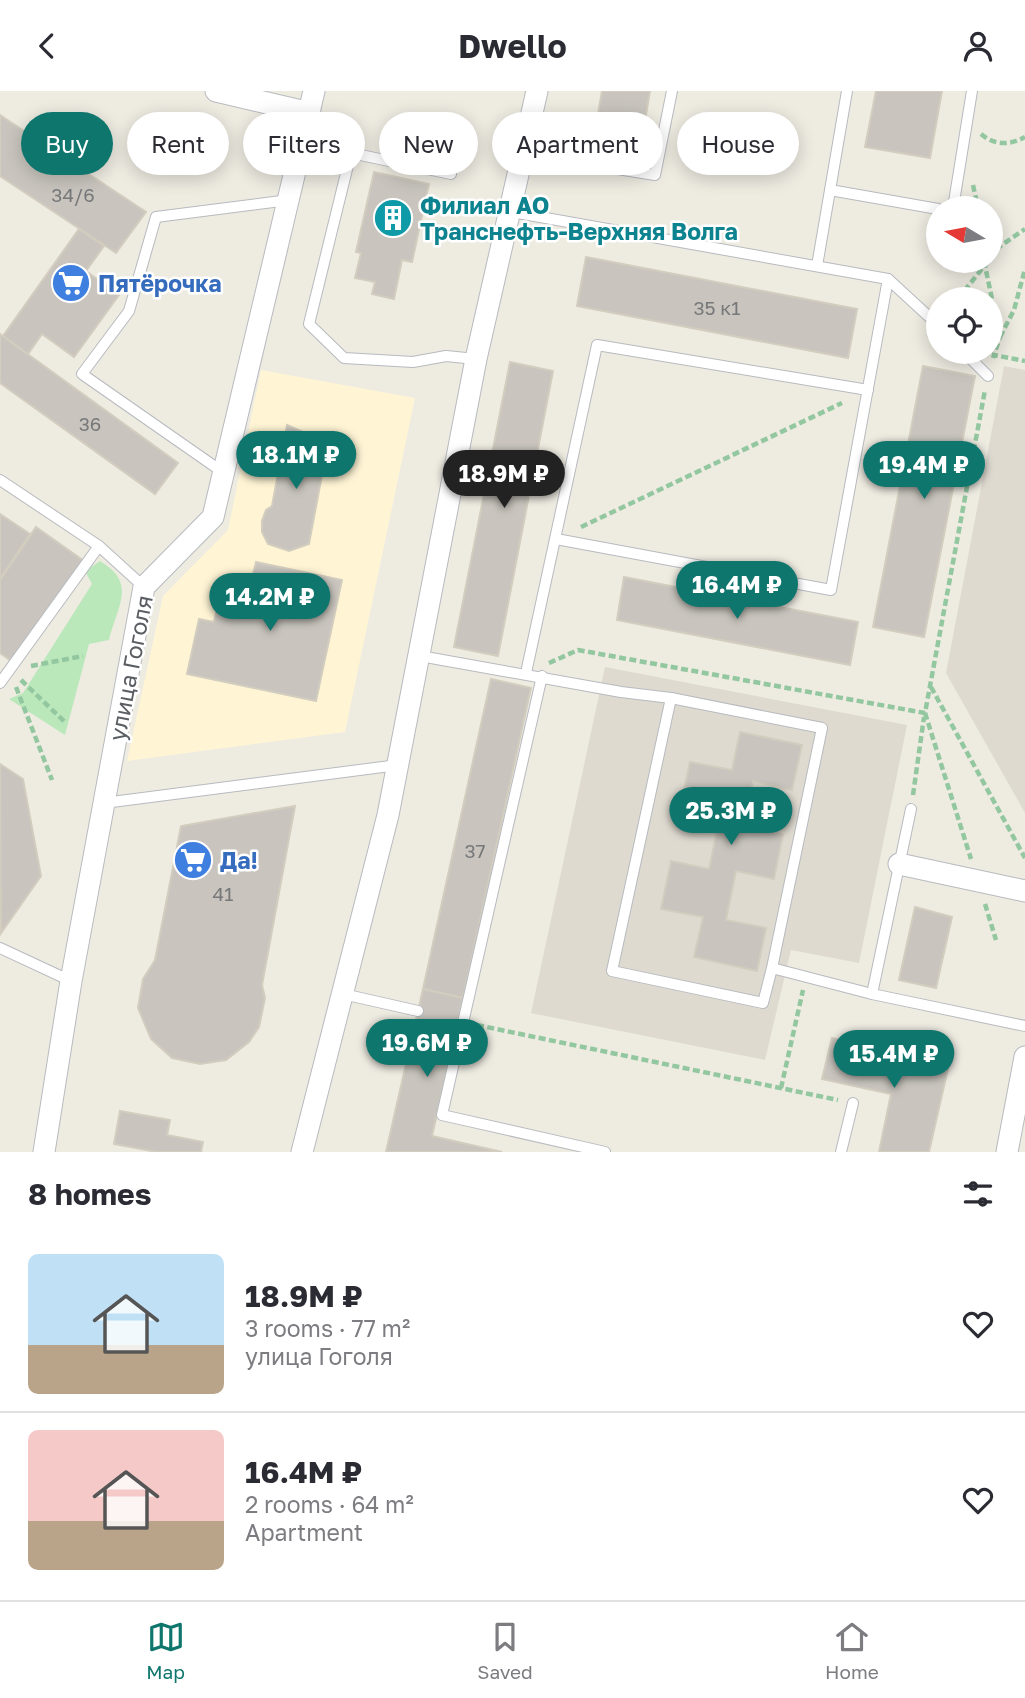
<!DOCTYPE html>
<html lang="en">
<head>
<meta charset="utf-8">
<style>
  body { margin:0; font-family:"Golos Text",sans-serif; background:#f7f7f7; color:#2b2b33; height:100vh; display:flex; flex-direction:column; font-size:26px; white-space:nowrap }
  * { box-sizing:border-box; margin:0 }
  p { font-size:23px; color:#7c7c81 }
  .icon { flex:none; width:38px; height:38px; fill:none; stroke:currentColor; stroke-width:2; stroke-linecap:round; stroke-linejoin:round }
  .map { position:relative; height:1061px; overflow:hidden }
  .panel { display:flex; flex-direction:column; background:#fff; flex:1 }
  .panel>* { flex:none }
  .banner { position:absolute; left:21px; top:21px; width:984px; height:63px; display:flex; gap:14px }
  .needle { width:46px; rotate:280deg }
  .buttons { position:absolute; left:926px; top:105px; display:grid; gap:14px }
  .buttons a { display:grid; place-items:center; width:77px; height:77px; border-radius:50%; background:#fff; box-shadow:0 4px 18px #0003; font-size:35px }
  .price { position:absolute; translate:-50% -60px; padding:0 16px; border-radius:24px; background:#0f766e; color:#fff; font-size:23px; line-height:46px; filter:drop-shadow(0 2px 4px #0008) }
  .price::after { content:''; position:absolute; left:50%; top:42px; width:21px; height:16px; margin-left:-10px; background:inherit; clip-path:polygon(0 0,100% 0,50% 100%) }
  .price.on { background:#222; color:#fff }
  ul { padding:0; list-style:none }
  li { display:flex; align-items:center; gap:21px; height:175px; padding:0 28px }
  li+li { border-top:2px solid #e1e1e2 }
  li span { display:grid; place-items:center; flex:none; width:196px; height:140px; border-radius:10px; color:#555 }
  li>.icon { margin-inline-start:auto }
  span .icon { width:84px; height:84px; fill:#fffc; stroke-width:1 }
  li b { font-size:30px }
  h2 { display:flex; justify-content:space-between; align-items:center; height:84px; padding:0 28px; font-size:30px }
  .tag { padding:0 24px; border-radius:32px; background:#fff; box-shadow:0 4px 18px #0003; font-size:24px; line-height:63px }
  .tag.on { background:#0f766e; color:#fff }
  header { display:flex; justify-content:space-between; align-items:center; height:91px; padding:0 28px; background:#fff; font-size:32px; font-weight:700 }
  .dock { display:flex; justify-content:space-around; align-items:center; height:98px; border-top:2px solid #e1e1e2; background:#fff; font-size:19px; color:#7c7c81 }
  .dock a { display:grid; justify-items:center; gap:4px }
  .dock .on { color:#0f766e }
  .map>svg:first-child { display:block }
  .commercial { fill:#fff5d5 }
  .education { fill:#dedad0 }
  .green { fill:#bbe8bb }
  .building { fill:#c9c5be; stroke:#d3cdbf; stroke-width:2 }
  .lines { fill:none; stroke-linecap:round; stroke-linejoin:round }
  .service-casing { stroke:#b7babf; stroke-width:12 }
  .minor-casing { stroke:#b7babf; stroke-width:23 }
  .path { stroke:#92c7a0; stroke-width:4.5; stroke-dasharray:7 3.5; stroke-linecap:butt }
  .service { stroke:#fff; stroke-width:10 }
  .minor { stroke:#fff; stroke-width:21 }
  .labels { text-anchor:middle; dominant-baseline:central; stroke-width:5; stroke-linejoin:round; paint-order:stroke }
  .number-label { font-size:19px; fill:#76787a }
  .culture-label { font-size:23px; font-weight:bold; fill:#0d838f; stroke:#fff; text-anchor:start }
  .shop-label { font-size:23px; font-weight:bold; fill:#366cbe; stroke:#fff; text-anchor:start }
  .street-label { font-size:23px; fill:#5a5e63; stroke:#fff }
</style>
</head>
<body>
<header><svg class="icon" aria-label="back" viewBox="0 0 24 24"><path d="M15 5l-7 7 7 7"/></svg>Dwello<svg class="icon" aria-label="person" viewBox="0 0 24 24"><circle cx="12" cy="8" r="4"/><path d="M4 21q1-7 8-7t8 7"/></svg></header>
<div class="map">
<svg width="1025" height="1061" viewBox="0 0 1025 1061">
  <rect width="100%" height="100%" fill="#eeebe1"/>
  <polygon class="commercial" points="261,279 415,307 345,641 127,670 163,505 228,439"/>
  <g class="education">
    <polygon points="1004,275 1025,279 1025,722 946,582"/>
    <polygon points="605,576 907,634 859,872 791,859 765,969 531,922"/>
  </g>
  <path class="green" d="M100,470C137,492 118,514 109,549L89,553L65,644L9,608L23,602L92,493L85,480Z"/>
  <g class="building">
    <polygon points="602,0 650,0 641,54 594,46"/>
    <polygon points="876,0 942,0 930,67 865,56"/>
    <polygon points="0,24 146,121 116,162 0,85"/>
    <polygon points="374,81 429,93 412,171 402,169 394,208 372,203 375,191 355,187 361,162 356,161"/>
    <polygon points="79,138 104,155 86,180 119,204 74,266 42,243 28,263 3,245"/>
    <polygon points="586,166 857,218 848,267 577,215"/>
    <polygon points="0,243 178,372 155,403 0,292"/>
    <polygon points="510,271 553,280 498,565 454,556"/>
    <polygon points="923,275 975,285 924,546 873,536"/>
    <polygon points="287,334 328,352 309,453 289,460 268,453 262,441 262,430 266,419 272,415"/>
    <polygon points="0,423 30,443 0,488"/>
    <polygon points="36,436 84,470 14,572 0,562 0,489"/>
    <polygon points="256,471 342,489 316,610 187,583 199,528 214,531 218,513 227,515 233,488 251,492"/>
    <polygon points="624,486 858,531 850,574 617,529"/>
    <polygon points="491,588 531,597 463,907 423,898"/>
    <polygon points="740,641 802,654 792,699 753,690 744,735 783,743 774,788 736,780 726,829 766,837 757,880 694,866 703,826 661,818 671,770 709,778 720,726 680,717 690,671 732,679"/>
    <polygon points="0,673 23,688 41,785 1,842"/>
    <polygon points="295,715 262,894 265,907 259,936 249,951 226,969 200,973 172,967 151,948 138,917 143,888 155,869 181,735"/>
    <polygon points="915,816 952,826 936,897 899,889"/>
    <polygon points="423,898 463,907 432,1045 502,1061 386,1061"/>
    <polygon points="832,947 949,973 929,1061 879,1061 891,1003 822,988"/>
    <polygon points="120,1020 170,1029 167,1044 203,1051 201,1061 157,1061 114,1053"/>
  </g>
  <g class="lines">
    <g class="service-casing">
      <g id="service">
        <polyline points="524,63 655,84 672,0"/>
        <polyline points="451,83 351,62 309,233 344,267 413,271 446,265 476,268"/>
        <polyline points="830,99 938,118"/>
        <polyline points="953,117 972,0"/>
        <polyline points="512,121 888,188 831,499 556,448"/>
        <polyline points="817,175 847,0"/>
        <polyline points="888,188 938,234"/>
        <polyline points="964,261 988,285"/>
        <polyline points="224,382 82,283 129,220 156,126 289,109"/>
        <polyline points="0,389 99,455 144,496"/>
        <polyline points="420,565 621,601 671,607"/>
        <polyline points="526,582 597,254 868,299"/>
        <polyline points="542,585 442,1024 605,1061"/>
        <polyline points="0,592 99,455"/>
        <polyline points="104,712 398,674"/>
        <polyline points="911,718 872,903 1025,935"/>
        <polyline points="0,857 71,890"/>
        <polyline points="772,877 822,637 671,607 612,880 763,912 772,877 872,903"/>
        <polyline points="343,903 418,920"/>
        <polyline points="841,1061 853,1012"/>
      </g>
    </g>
    <g class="minor-casing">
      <g id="minor">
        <polyline points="216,0 310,22"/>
        <polyline points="899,773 1025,800"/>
        <polyline points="44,1061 71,890 144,496 213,426 314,0"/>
        <polyline points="302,1061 388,724 476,268 537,0"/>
        <polyline points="1007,1061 1025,966"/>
      </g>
    </g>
    <g class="path">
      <path d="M981,43C995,55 1010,54 1025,46"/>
      <polyline points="973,94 978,117"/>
      <polyline points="990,167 999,156 1025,138"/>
      <polyline points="984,170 1000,246 994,264"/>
      <polyline points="958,208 988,170"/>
      <polyline points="1000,246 1014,219 1025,178"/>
      <polyline points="993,267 994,264 1025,270"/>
      <polyline points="581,436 842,312"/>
      <polyline points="549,572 578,559 925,622 985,299"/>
      <polyline points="31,575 83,565"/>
      <polyline points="21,589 66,632"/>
      <polyline points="16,596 52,689"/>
      <polyline points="931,596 1025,767"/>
      <polyline points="925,622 971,768"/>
      <polyline points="913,704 924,626"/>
      <polyline points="985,813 996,849"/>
      <polyline points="477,934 838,1009"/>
      <polyline points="781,997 803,899"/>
    </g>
    <use href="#service" class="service"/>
    <use href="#minor" class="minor"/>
  </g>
  <defs>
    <g id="building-disc" transform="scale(2.0125)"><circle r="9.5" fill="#0f9aa8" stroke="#fff"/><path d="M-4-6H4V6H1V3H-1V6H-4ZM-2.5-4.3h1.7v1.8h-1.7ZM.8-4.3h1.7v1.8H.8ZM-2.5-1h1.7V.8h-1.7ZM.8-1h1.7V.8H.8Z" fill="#fff"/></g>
    <g id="supermarket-disc" transform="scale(2.0125)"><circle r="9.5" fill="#3f7fe0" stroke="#fff"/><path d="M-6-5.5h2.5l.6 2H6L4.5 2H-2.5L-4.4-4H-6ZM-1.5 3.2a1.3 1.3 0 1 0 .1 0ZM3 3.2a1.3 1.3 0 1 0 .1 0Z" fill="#fff"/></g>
  </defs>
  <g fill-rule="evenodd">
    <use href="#building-disc" x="393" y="127"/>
    <use href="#supermarket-disc" x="71" y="192"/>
    <use href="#supermarket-disc" x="193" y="769"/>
  </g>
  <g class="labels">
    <g class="number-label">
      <text x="73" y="103">34/6</text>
      <text x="717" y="216">35 к1</text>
      <text x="90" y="332">36</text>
      <text x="475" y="759">37</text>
      <text x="223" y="802">41</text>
    </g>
    <g class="culture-label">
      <text x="420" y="114">Филиал АО<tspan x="420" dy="26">Транснефть-Верхняя Волга</tspan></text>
    </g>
    <g class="shop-label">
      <text x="98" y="192">Пятёрочка</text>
      <text x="220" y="769">Да!</text>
    </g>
    <g class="street-label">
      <text transform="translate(130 577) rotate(-79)">улица Гоголя</text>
    </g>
  </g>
</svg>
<div class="buttons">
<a><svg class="needle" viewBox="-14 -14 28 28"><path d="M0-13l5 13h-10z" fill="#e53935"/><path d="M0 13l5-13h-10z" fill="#7c7c81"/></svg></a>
<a><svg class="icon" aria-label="locate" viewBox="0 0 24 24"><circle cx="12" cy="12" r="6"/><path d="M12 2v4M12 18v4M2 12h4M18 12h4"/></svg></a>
</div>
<b class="price" style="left:296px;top:400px">18.1M ₽</b>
<b class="price" style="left:924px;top:410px">19.4M ₽</b>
<b class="price on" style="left:504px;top:419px">18.9M ₽</b>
<b class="price" style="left:737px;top:530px">16.4M ₽</b>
<b class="price" style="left:270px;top:542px">14.2M ₽</b>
<b class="price" style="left:731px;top:756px">25.3M ₽</b>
<b class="price" style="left:427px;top:988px">19.6M ₽</b>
<b class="price" style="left:894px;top:999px">15.4M ₽</b>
<div class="banner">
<a class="tag on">Buy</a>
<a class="tag">Rent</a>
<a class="tag">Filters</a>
<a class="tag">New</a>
<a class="tag">Apartment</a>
<a class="tag">House</a>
</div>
</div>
<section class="panel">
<h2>8 homes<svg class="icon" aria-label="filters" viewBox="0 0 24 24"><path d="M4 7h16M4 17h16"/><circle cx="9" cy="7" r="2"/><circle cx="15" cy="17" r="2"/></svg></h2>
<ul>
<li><span style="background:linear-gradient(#bfe0f5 65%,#b9a48a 0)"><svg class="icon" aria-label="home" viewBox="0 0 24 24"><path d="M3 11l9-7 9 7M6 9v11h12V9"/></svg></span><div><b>18.9M ₽</b><p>3 rooms · 77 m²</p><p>улица Гоголя</p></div><svg class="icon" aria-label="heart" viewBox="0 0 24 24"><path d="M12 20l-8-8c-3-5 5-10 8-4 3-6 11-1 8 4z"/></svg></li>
<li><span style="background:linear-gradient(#f6c9c9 65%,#b9a48a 0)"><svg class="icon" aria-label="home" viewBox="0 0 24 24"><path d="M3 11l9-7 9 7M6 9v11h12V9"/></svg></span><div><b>16.4M ₽</b><p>2 rooms · 64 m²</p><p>Apartment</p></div><svg class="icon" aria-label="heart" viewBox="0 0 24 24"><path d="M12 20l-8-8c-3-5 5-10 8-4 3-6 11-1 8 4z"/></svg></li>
</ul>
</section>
<nav class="dock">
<a class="on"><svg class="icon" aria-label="map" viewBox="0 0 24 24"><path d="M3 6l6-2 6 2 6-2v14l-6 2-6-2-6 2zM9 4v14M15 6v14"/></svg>Map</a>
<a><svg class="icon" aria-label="saved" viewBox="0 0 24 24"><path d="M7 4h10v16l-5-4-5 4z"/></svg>Saved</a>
<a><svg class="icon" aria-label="home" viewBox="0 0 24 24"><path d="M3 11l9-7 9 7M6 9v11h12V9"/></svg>Home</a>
</nav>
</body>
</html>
